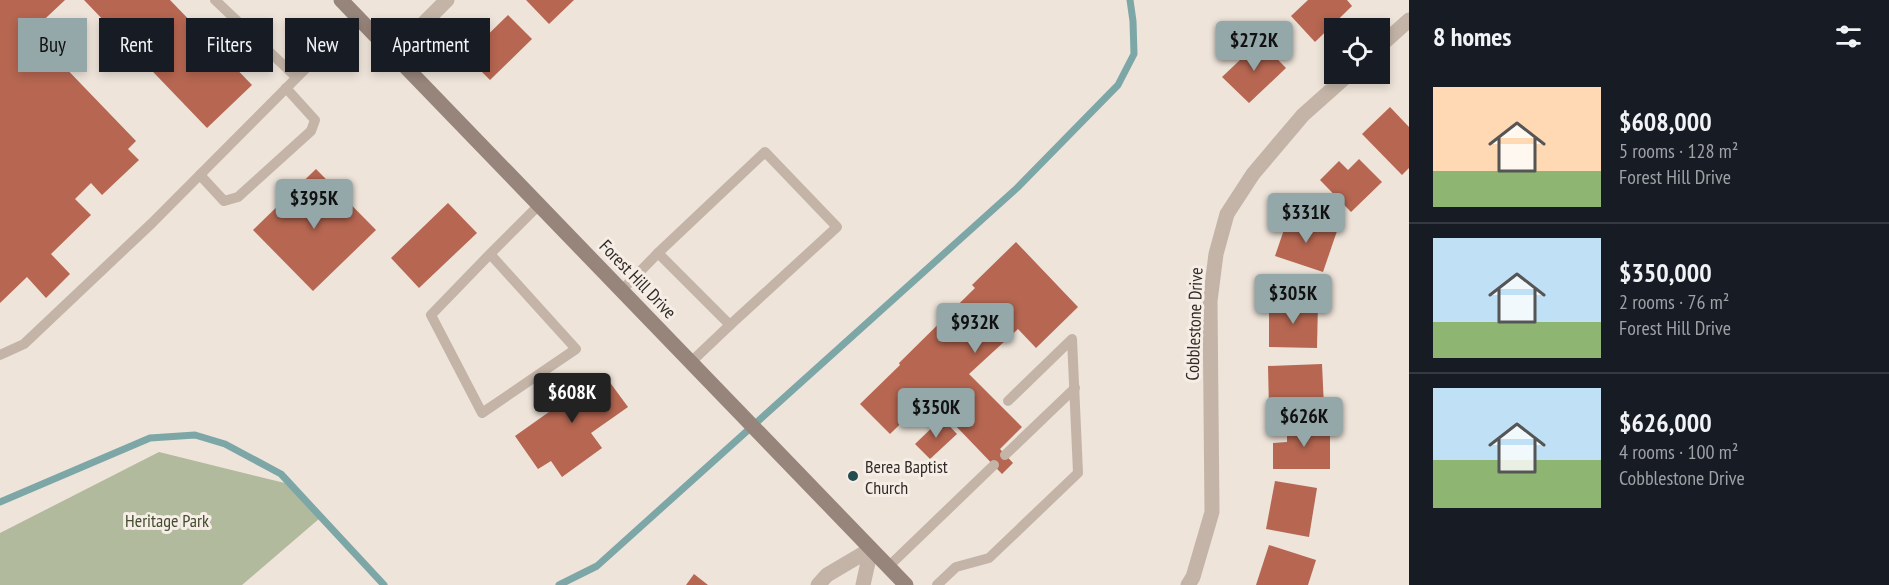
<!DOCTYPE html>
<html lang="en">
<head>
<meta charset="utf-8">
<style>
  body { margin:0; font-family:"PT Sans Narrow",sans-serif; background:#242831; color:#f1f3f6; height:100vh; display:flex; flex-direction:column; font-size:22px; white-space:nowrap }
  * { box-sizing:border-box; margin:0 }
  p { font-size:20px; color:#9ea1a6 }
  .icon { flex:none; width:33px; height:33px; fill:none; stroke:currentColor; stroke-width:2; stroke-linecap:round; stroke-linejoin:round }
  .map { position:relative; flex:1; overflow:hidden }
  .details { display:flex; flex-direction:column; background:#171b24; width:480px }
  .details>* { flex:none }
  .hud { position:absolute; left:18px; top:18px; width:570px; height:54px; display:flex; gap:12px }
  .buttons { position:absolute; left:1324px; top:18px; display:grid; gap:12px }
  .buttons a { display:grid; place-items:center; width:66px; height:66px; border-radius:0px; background:#171b24; box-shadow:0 3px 9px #0003; font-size:30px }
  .price { position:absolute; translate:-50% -51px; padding:0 14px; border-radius:6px; background:#94a8aa; color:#111; font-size:20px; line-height:39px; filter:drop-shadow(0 2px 3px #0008) }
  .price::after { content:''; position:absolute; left:50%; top:36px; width:18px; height:14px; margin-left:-9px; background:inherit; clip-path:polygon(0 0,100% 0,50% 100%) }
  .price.on { background:#222; color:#fff }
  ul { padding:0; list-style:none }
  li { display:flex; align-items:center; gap:18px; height:150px; padding:0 24px }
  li+li { border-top:2px solid #363941 }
  li span { display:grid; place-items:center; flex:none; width:168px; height:120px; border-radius:0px; color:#555 }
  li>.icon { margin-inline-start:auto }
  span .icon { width:72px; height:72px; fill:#fffc; stroke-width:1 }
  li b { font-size:26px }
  h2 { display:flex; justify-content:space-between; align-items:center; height:72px; padding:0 24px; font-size:26px }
  .tag { padding:0 21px; border-radius:0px; background:#171b24; box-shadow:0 3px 9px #0003; font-size:21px; line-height:54px }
  .tag.on { background:#94a8aa; color:#111 }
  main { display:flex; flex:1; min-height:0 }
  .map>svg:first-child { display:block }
  .green { fill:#b1ba9d }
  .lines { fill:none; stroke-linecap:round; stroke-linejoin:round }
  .stream { stroke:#7da6a7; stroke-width:7 }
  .building { fill:#b66651 }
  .service { stroke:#c4b4a8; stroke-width:10 }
  .minor { stroke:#c4b4a8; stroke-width:15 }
  .tertiary { stroke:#c4b4a8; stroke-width:15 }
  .secondary { stroke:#97847a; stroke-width:15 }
  .poi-dot { fill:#224c4e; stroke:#f6eee6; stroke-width:2 }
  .labels { text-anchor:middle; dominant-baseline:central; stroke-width:6; stroke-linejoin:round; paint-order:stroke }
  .street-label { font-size:18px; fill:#322a27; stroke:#f6eee6 }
  .poi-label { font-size:18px; fill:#322a27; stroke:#f6eee6; text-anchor:start }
  .park-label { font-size:18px; fill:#424d2e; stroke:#f6eee6 }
</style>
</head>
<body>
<main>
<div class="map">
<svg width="1409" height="585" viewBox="0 0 1409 585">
  <rect width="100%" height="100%" fill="#eee4da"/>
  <polygon class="green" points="159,452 293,485 320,518 242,585 0,585 0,533"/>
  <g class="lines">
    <g class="stream">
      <polyline points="0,502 150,438 195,435 225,444 281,474 384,585"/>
      <polyline points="559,585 597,566 1017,188 1118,85 1134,54 1133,21 1130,0"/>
    </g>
  </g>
  <g class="building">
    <polygon points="0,0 65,0 31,32 136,141 128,149 139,160 102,195 91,183 75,199 91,215 51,254 70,274 46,298 27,277 0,303"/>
    <polygon points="84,0 170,0 252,85 207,128"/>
    <polygon points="526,0 574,0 549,24"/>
    <polygon points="1308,0 1347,0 1352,6 1315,42 1291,16"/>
    <polygon points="508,15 532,39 490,80 466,56"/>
    <polygon points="1260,41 1286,68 1249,103 1222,77"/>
    <polygon points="1390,107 1409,127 1409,168 1402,175 1362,134"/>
    <polygon points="1359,159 1382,182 1351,212 1320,180 1339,161 1348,170"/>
    <polygon points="316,169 376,230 313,291 253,230"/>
    <polygon points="448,203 477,233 419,288 391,258"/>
    <polygon points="1289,215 1337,231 1323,272 1275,256"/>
    <polygon points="1016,242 1078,307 1036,348 1018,329 969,374 1022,427 1000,449 1013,463 1002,474 928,397 890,434 860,404 900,365 899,363 975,288 972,285"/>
    <polygon points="1269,302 1318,302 1317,348 1269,347"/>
    <polygon points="1322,364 1324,407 1269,409 1268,366"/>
    <polygon points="603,373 628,407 591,433 602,448 562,477 551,461 538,469 515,436 556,407 549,397 578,375 586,386"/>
    <polygon points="942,418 957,434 930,459 915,444"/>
    <polygon points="1287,424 1330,424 1330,469 1273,469 1273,443 1287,442"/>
    <polygon points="1275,481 1317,488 1309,537 1266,529"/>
    <polygon points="1269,545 1316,560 1308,585 1256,585"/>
    <polygon points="694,574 708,585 686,585"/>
  </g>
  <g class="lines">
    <g class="service">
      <polyline points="215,0 296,77"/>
      <polyline points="200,175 224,201 238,197 311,131 315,120 286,88"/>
      <polyline points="658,253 765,152 837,227 730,325"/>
      <polyline points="490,254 431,315 482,413 576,349 490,254 539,205"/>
      <polyline points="622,290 658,253 730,325 691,362"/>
      <polyline points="0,355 24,344 152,223 357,17"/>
      <polyline points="1005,455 1075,388"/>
      <polyline points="888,567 994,465"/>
      <polyline points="937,585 956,567 989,558 1078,473 1072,339 1008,401"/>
    </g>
    <g class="minor">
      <polyline points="1380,46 1409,20"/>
      <polyline points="393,54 447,0"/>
      <polyline points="1188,585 1193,577 1212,512 1210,301 1216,254 1227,214 1253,174 1303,115 1349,74"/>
    </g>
    <polyline class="tertiary" points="818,585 827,575 871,549 863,585"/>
    <polyline class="secondary" points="341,0 906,585"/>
  </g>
  <circle class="poi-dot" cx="853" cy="476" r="6"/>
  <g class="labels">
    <g class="street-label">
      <text transform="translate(638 279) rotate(46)">Forest Hill Drive</text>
      <text transform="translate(1194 324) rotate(-88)">Cobblestone Drive</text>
    </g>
    <g class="poi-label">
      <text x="865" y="466">Berea Baptist<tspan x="865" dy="21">Church</tspan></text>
    </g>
    <g class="park-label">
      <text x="167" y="520">Heritage Park</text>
    </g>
  </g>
</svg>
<div class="buttons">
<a><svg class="icon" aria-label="locate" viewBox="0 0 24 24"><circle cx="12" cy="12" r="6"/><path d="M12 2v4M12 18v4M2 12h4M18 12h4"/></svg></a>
</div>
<b class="price" style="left:1254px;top:72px">$272K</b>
<b class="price" style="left:314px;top:230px">$395K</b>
<b class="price" style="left:1306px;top:244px">$331K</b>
<b class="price" style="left:1293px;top:325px">$305K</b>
<b class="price" style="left:975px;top:354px">$932K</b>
<b class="price on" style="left:572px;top:424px">$608K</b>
<b class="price" style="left:936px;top:439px">$350K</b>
<b class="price" style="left:1304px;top:448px">$626K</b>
<div class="hud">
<a class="tag on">Buy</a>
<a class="tag">Rent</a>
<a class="tag">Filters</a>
<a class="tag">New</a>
<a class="tag">Apartment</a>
</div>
</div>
<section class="details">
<h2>8 homes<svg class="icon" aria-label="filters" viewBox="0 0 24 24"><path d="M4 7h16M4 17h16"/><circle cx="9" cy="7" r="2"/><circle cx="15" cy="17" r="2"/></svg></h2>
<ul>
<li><span style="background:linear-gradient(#ffd9b3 70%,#8fb573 0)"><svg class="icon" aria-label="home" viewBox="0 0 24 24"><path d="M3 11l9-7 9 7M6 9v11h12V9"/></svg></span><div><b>$608,000</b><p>5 rooms · 128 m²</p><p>Forest Hill Drive</p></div></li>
<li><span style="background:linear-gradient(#bfe0f5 70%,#8fb573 0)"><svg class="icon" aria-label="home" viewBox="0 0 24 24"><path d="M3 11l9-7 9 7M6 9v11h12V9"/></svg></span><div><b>$350,000</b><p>2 rooms · 76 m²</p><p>Forest Hill Drive</p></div></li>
<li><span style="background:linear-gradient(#bfe0f5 60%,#8fb573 0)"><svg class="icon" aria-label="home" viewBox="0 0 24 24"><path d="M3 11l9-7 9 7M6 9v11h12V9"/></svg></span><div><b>$626,000</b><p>4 rooms · 100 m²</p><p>Cobblestone Drive</p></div></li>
</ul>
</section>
</main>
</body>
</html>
